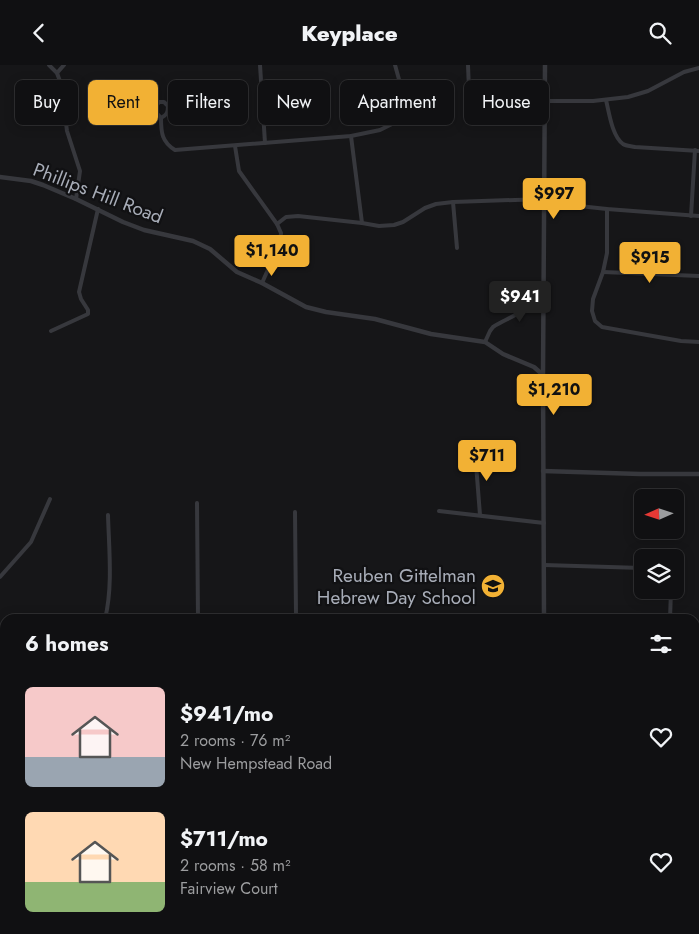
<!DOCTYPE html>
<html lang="en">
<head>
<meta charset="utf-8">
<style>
  body { margin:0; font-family:Jost,sans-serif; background:#1e1e20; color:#f1f3f6; height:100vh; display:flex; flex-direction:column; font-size:19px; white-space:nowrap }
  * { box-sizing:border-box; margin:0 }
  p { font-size:16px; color:#9c9d9f }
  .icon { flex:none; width:28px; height:28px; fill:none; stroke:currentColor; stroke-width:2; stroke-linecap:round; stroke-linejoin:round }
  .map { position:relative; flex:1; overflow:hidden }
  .sheet { position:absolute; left:0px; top:549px; width:700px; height:321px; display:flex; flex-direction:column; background:#101012; border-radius:15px 15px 0 0; box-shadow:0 2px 12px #0003,0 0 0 1px #303032 }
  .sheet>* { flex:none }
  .hud { position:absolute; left:15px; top:15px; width:670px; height:45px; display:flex; gap:10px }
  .needle { width:32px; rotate:267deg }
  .controls { position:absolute; left:634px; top:424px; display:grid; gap:10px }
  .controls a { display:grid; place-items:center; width:50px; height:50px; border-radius:8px; background:#101012; box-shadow:0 2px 12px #0003,0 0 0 1px #303032; font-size:25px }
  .price { position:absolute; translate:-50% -42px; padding:0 11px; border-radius:5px; background:#f2b134; color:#111; font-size:16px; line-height:32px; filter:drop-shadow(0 1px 2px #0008) }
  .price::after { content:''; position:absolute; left:50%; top:30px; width:15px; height:11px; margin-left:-8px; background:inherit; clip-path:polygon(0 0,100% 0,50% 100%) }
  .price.selected { background:#222; color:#fff }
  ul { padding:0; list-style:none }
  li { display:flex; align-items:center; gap:15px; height:125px; padding:0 25px }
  li span { display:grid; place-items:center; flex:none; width:140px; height:100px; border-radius:8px; color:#555 }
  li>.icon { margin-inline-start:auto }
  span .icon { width:60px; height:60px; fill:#fffc; stroke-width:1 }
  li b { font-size:21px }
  h2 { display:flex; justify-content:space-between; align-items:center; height:60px; padding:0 25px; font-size:21px }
  .chip { padding:0 18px; border-radius:8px; background:#101012; box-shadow:0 2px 12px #0003,0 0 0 1px #303032; font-size:18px; line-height:45px }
  .chip.selected { background:#f2b134; color:#111 }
  header { display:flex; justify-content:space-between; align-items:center; height:65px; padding:0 25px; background:#101012; font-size:22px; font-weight:800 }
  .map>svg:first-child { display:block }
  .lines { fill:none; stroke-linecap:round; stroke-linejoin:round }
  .minor { stroke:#37383d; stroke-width:4 }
  .tertiary { stroke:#37383d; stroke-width:4.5 }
  .motorway { stroke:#63666e; stroke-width:6 }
  .labels { text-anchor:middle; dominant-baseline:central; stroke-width:4.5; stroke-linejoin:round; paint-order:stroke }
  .street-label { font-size:19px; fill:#a8adb8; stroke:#111113 }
  .poi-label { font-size:19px; fill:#a8adb8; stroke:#111113; text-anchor:end }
</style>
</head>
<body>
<header><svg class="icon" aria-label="back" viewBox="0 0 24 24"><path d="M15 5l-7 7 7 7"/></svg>Keyplace<svg class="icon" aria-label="search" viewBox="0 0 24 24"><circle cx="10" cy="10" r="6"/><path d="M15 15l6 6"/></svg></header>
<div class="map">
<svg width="699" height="869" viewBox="0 0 699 869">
  <rect width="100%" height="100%" fill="#161618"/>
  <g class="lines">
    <g class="minor">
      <polyline points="49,0 57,8 61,19 67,66 80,106 76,134"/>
      <polyline points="260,0 265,78"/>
      <polyline points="468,0 469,25 544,23"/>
      <polyline points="57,8 64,0"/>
      <polyline points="522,24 537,30 545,31"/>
      <path d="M606,35C609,47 612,71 623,79C626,81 631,81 635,82L699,86"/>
      <polyline points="544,36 593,36 628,32 648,26 684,7 699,3"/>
      <path d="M161,53L155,46L156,41L159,37H164L168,41C168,47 167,50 161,53C161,68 162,77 175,85L351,71L380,65L394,58L402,41L400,18L395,0"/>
      <polyline points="351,71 362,158"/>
      <polyline points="235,81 239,106 277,159 281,168 280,178 262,218"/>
      <polyline points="453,137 457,183"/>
      <polyline points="607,144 607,188 603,207 593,234 592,246 595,256 602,262 681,276 699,277"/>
      <polyline points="691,151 695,85"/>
      <polyline points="277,159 286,152 298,151 362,158 379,161 394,160 403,157 425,143 436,139 453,137 544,134 579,141 607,144 699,151"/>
      <polyline points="603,207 699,211"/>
      <polyline points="51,266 88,249 88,245 81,234 79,227 98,144"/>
      <path d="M485,277L490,266L493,262C508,252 529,248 534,229"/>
      <polyline points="475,386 480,450"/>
      <polyline points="197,438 198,554"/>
      <polyline points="439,446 544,458"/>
      <polyline points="295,447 296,550"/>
      <polyline points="544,500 642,503"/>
      <polyline points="0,512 31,477 50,434"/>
      <path d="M105,554C113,522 109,484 108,450"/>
      <polyline points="226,554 334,550"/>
      <polyline points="670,554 671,525"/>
      <polyline points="0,746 5,748"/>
      <polyline points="0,854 5,854"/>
    </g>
    <g class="tertiary">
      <polyline points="0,112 31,116 43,120 76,134 123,157 144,165 193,176 210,184 237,207 262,218 306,242 326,247 375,254 431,269 485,277 503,289 534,302 543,310"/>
      <polyline points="543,406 640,409 699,409"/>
      <polyline points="544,554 543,310 545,0"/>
      <polyline points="0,633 5,633"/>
    </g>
    <g class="motorway">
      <polyline points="695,715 699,713"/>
      <polyline points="695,723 699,721"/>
      <polyline points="695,742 699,740"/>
      <polyline points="351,869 365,865"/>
      <polyline points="386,869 398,865"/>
      <polyline points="447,869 448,865"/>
      <polyline points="535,869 536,865"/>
    </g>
  </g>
  <defs>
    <g id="school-disc" transform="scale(1.25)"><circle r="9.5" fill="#f2b134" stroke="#111113"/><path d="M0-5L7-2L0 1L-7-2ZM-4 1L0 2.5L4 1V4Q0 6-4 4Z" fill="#111"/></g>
  </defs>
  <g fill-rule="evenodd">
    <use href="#school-disc" x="493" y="521"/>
  </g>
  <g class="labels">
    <g class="street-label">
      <text transform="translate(98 128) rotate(21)">Phillips Hill Road</text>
    </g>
    <g class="poi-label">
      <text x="476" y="510">Reuben Gittelman<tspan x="476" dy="22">Hebrew Day School</tspan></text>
    </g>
  </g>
</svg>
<div class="controls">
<a><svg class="needle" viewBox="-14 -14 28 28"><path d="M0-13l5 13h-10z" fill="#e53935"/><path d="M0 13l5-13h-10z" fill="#9c9d9f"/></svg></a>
<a><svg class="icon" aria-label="layers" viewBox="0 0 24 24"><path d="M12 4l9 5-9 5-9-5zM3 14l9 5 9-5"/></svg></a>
</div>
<b class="price" style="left:554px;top:155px">$997</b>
<b class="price" style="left:272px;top:212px">$1,140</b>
<b class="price" style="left:650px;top:219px">$915</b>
<b class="price selected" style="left:520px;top:258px">$941</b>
<b class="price" style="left:554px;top:351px">$1,210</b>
<b class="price" style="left:487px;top:417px">$711</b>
<div class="hud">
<a class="chip">Buy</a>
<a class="chip selected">Rent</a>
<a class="chip">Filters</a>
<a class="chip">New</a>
<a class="chip">Apartment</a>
<a class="chip">House</a>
</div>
<section class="sheet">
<h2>6 homes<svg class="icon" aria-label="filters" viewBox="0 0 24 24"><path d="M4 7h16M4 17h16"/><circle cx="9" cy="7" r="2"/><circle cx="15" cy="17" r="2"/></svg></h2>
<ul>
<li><span style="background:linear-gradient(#f6c9c9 70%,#9aa5b1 0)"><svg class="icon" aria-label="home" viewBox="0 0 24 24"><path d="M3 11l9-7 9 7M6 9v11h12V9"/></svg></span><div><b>$941/mo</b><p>2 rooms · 76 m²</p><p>New Hempstead Road</p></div><svg class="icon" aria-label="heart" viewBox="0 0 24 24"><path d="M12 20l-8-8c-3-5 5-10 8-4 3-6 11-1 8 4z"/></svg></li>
<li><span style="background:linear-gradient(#ffd9b3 70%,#8fb573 0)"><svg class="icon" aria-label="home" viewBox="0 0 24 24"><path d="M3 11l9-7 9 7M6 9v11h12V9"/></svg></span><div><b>$711/mo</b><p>2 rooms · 58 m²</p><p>Fairview Court</p></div><svg class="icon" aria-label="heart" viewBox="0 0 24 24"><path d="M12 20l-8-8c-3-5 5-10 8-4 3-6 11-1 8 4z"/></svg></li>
</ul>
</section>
</div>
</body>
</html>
